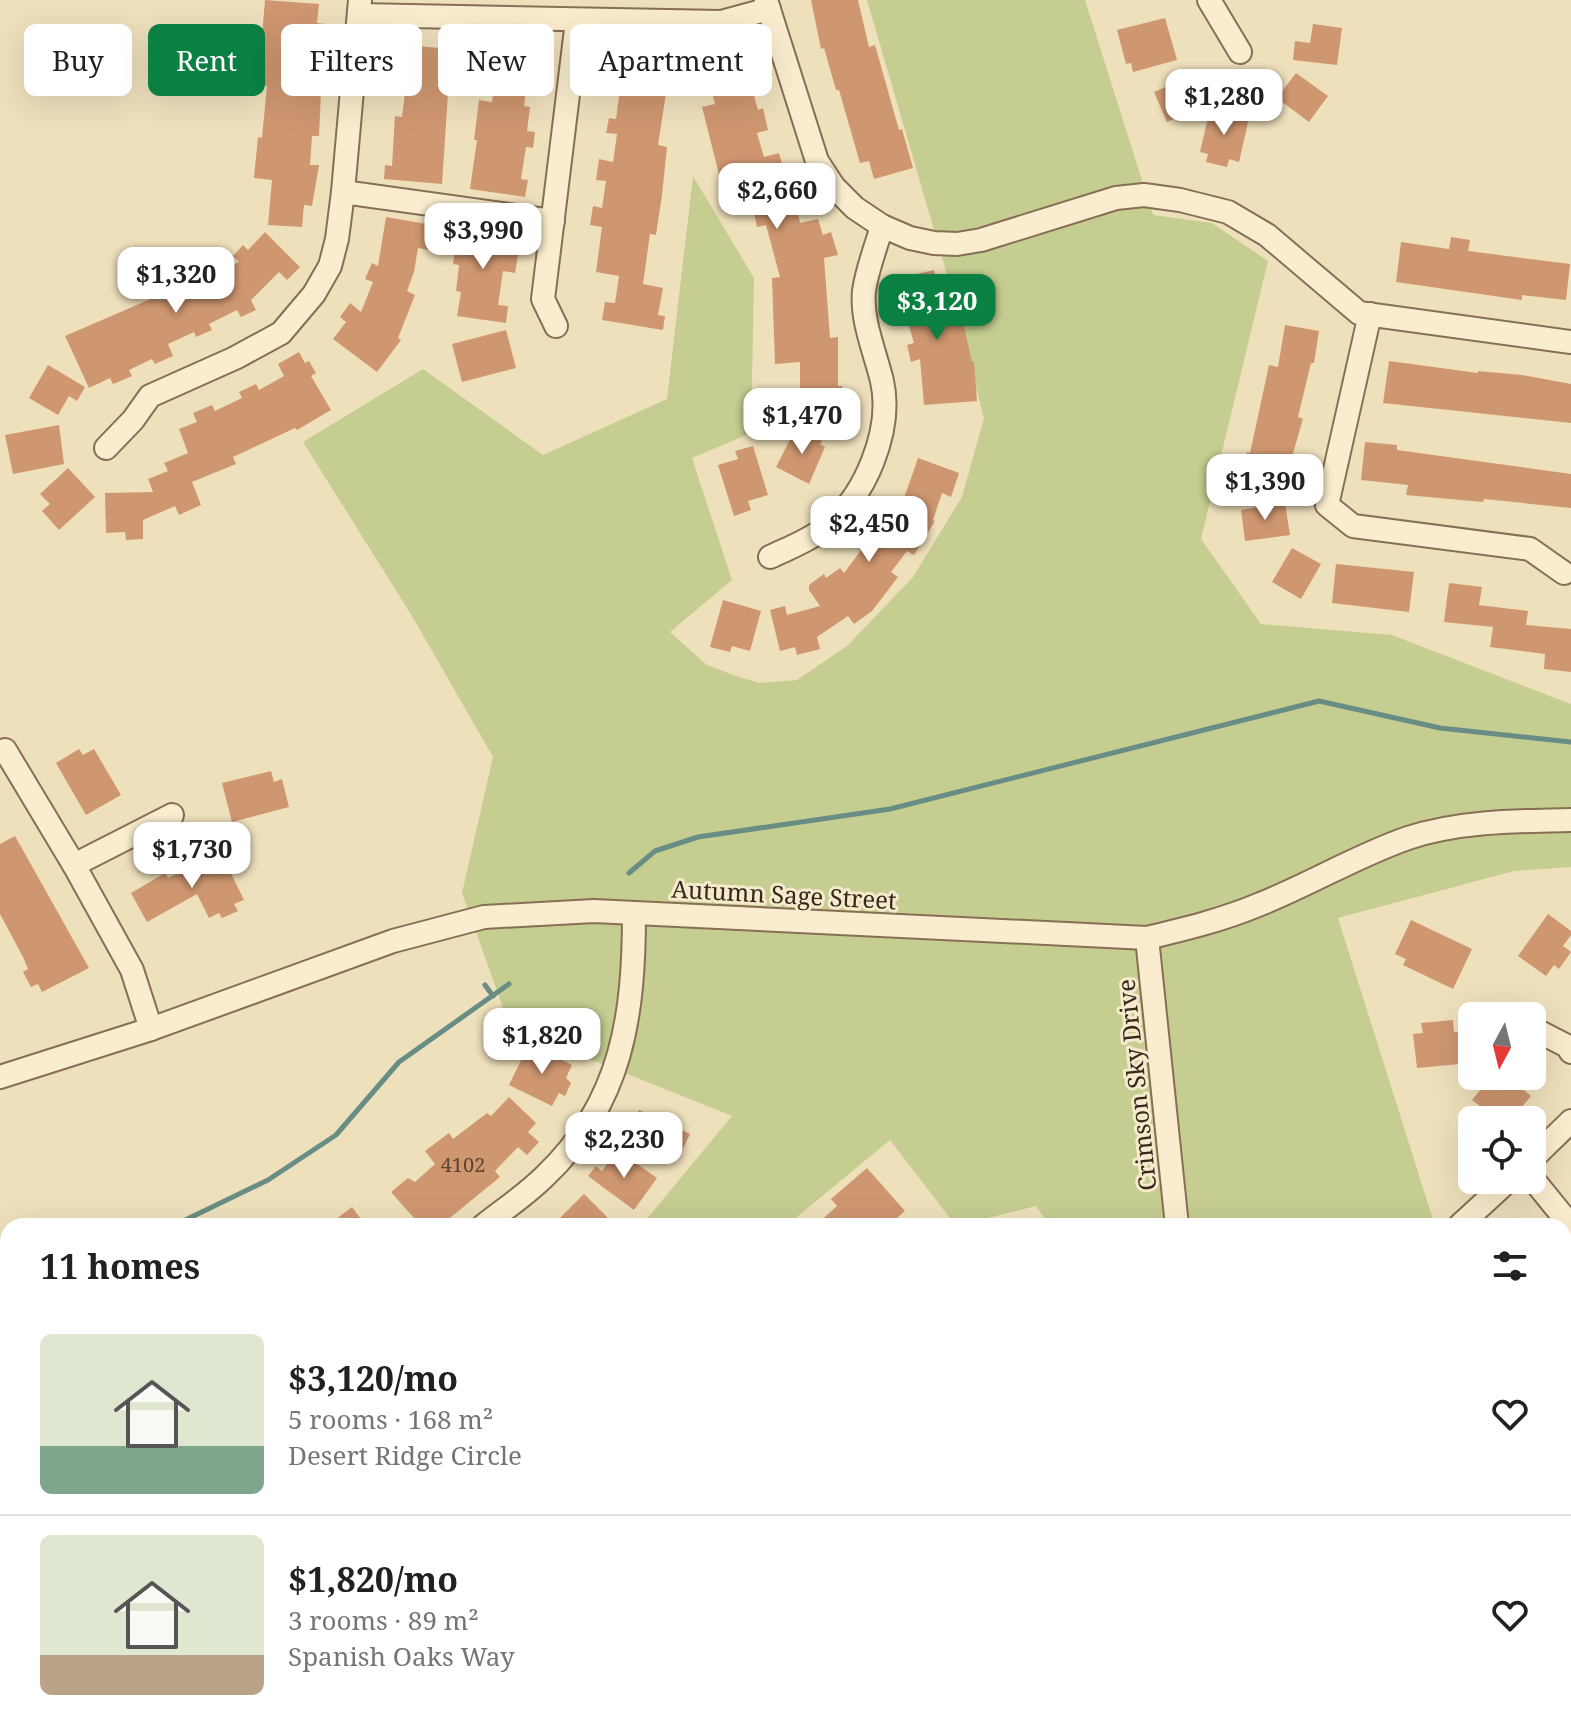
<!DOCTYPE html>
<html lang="en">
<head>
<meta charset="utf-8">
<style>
  body { margin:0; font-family:"Noto Serif",serif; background:#f6f6f6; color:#202124; height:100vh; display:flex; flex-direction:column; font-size:30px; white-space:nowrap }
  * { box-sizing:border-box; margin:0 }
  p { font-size:26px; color:#757577 }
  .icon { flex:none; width:44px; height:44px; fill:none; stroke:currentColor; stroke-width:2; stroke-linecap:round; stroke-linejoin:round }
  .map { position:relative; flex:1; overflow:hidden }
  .details { position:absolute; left:0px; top:1218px; width:1572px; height:514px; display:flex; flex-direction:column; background:#fff; border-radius:24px 24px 0 0; box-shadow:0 8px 32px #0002 }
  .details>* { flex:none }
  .banner { position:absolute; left:24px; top:24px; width:800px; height:72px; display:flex; gap:16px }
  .needle { width:52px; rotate:187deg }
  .controls { position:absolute; left:1458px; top:1002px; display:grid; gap:16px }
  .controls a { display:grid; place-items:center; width:88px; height:88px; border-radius:12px; background:#fff; box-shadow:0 8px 32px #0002; font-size:40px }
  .price { position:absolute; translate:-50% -68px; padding:0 18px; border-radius:16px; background:#fff; color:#222; font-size:26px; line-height:52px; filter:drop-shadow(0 2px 4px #0008) }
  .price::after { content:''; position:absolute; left:50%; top:48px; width:24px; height:18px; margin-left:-12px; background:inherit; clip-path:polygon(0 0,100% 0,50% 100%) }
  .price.current { background:#0b8043; color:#fff }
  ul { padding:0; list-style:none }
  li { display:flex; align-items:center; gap:24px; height:200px; padding:0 40px }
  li+li { border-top:2px solid #e0e0e0 }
  li span { display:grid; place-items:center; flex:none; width:224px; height:160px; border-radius:12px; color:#555 }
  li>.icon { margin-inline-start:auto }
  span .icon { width:96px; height:96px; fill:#fffc; stroke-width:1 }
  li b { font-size:34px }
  h2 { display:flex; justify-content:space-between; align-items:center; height:96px; padding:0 40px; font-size:34px }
  .pill { padding:0 28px; border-radius:12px; background:#fff; box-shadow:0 8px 32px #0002; font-size:28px; line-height:72px }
  .pill.current { background:#0b8043; color:#fff }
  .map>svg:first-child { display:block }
  .green { fill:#c6cd90 }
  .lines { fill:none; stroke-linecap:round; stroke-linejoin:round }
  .stream { stroke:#688d84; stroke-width:5 }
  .building { fill:#cf9770 }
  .minor-casing { stroke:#876f55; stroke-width:26 }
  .minor { stroke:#faedcf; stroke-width:22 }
  .labels { text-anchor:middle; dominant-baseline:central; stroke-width:6; stroke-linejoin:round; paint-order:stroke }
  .number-label { font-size:20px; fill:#5c4430 }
  .street-label { font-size:24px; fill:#36281b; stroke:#f6eacc }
</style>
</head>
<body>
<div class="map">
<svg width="1571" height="1731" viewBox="0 0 1571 1731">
  <rect width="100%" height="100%" fill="#efe0bc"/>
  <g class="green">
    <polygon points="867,0 1085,0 1153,215 1212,223 1268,261 1201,539 1261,624 1392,635 1571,704 1571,867 1514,871 1338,918 1435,1226 1050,1226 1036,1206 956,1226 890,1140 786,1226 641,1226 732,1116 510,1027 462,893 493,757 412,616 303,442 423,369 543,455 667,399 693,176 754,278 751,433 692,458 732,580 670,632 707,665 736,676 760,683 797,680 847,646 913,577 962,497 984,418 944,264"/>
    <polygon points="1564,1635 1571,1657 1571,1731 1409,1731 1407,1724 1564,1724"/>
  </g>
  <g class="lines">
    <g class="stream">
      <polyline points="629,873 655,851 698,837 890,809 1319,701 1440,728 1571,742"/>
      <polyline points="485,985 493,996"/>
      <polyline points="173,1226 268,1180 336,1135 399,1062 509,984"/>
      <polyline points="0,1364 8,1360"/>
    </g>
  </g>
  <g class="building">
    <polygon points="265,0 319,4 317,23 325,24 323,44 310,43 308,68 322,70 319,136 312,136 310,165 319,165 312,206 304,205 302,227 268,225 272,180 254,178 258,137 262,138 267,86 258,85"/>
    <polygon points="811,0 858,0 869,47 875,45 899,130 902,129 913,168 874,179 869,161 860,163 839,90 836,90 824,48 821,49"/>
    <polygon points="1165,18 1177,60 1133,72 1131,63 1126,64 1117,30"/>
    <polygon points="1313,24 1342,28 1337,65 1293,60 1295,41 1310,43"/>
    <polygon points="394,44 451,49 442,184 384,179 385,165 392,166 395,116 402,117 406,85 398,84 400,62 392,61"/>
    <polygon points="616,48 672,53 669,93 666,93 658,145 667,147 662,195 656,235 650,234 643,284 663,288 658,315 665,316 663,330 602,320 605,302 615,303 619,276 596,272 602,227 590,225 593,206 602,208 606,181 596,180 599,159 613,162 617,134 606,133 609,118 616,119 620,89 612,88"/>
    <polygon points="741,48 758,110 763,108 768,130 757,133 764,157 779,153 787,181 791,180 800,223 818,219 823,235 831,232 838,255 824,258 830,338 838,337 838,386 842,386 842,408 802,408 803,396 800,396 800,362 775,364 772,278 780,277 766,225 757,227 748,183 723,190 702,107 715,104 703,58"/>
    <polygon points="498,53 540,57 538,73 528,72 524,106 530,107 527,131 535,132 533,148 526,147 521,179 528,180 525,197 470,189 477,140 474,140 479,100 492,102"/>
    <polygon points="1296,73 1328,96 1309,122 1277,98"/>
    <polygon points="1191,76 1204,105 1167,122 1154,92"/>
    <polygon points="1210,109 1249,118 1239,162 1229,159 1227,167 1206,162 1208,154 1200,152"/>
    <polygon points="386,217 432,225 428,250 418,248 414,272 407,291 415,295 398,338 401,340 377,372 333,339 346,322 340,317 350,303 361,312 373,282 365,279 372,263 378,266"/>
    <polygon points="459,224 513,232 509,254 518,255 515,273 503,271 498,305 508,306 506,323 457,316 461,292 456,291 459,265 453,264"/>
    <polygon points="265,232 300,267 287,280 279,272 251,300 256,310 241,317 237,310 209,324 212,330 196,337 194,332 168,344 173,356 155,364 152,359 129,370 132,376 113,384 110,378 89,388 65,336 190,282 191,285 239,262 233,256 243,245 248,250"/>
    <polygon points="1451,237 1470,240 1468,251 1570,264 1566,300 1522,295 1522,300 1396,282 1401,242 1449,249"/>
    <polygon points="934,270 944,313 960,309 972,362 974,362 977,401 924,405 920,359 911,362 907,345 914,343 895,279"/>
    <polygon points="1285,325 1319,331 1314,363 1311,363 1298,417 1303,419 1281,494 1238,483 1247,452 1250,453 1269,365 1278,367"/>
    <polygon points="506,330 516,368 462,382 452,344"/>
    <polygon points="299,352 305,363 309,361 316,373 311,376 331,410 297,430 295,428 233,457 236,464 192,482 201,505 179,515 175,506 143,520 143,539 126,540 125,532 106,533 105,493 153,492 148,479 168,471 164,463 188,453 179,429 197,422 193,413 212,405 215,411 242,398 239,392 256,384 259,390 284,376 278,364"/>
    <polygon points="1389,361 1478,373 1478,371 1522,375 1571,384 1571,423 1383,403"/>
    <polygon points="48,365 85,387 77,401 69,396 58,415 29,398"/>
    <polygon points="59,425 64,464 13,474 5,435"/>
    <polygon points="796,428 822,441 820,444 825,447 809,484 776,467"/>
    <polygon points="1365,442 1397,445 1397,450 1571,474 1571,508 1484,499 1483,502 1406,495 1408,485 1361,480"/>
    <polygon points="753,446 768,495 748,501 751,510 734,516 718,465 738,459 735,451"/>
    <polygon points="918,458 959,473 951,497 942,493 933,520 935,521 914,555 907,551 891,572 898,577 872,611 854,624 848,616 817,637 820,649 797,655 795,647 780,651 770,610 785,606 787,615 820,606 809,590 809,585 824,574 826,578 840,568 844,573 871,537 873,538 899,499 903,501"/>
    <polygon points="68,468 95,497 59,530 42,511 50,504 40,494"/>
    <polygon points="1285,503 1290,535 1245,541 1241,510"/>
    <polygon points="1292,548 1321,564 1301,599 1272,582"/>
    <polygon points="1336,564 1414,572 1409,612 1332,603"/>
    <polygon points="1449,583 1482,587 1479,605 1528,611 1526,625 1571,629 1571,672 1544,669 1545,654 1490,647 1493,627 1444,622"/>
    <polygon points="723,600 761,611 750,651 732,646 730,652 710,647"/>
    <polygon points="79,749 83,755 94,749 121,795 86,815 56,763"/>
    <polygon points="271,771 274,782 282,779 289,807 232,822 222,783"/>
    <polygon points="15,836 89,968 42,992 38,984 31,987 23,972 28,969 23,957 0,914 0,844"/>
    <polygon points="221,853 244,900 234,904 238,911 222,918 219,913 209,918 197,894 147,922 131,893 165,873 168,878"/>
    <polygon points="1548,914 1571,931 1571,935 1563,946 1571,952 1559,969 1554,965 1546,976 1518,956"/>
    <polygon points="1411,920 1472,949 1453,989 1403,965 1406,959 1395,954"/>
    <polygon points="1453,1020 1454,1032 1467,1031 1470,1063 1417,1068 1413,1034 1423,1033 1421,1023"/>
    <polygon points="529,1044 572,1065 566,1078 571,1083 565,1096 559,1093 552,1106 509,1085"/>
    <polygon points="1508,1077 1531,1096 1511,1120 1470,1120 1481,1107 1472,1100 1486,1083 1496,1091"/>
    <polygon points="509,1097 536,1123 528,1132 539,1142 527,1155 518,1147 495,1171 500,1177 440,1226 421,1226 391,1192 408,1178 415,1182 435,1164 425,1151 449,1133 453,1139 487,1113 491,1116"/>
    <polygon points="639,1110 690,1134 678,1159 627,1135"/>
    <polygon points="617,1150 657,1178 634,1210 588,1176 596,1166 602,1171"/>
    <polygon points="867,1168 905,1211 888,1226 815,1226 837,1206 831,1199"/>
    <polygon points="584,1194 616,1226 552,1226"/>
    <polygon points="352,1207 366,1226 327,1226"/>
  </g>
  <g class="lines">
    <g class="minor-casing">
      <g id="minor">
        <polyline points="766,0 817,161 834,187 855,208 882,226 910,238 934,243 957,244 981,240 1116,198 1144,195 1180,200 1228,212 1267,235 1359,313 1571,342"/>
        <polyline points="1209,0 1240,52"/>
        <polyline points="359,15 721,22 769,9"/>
        <polyline points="343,192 553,221"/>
        <polyline points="1370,314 1327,505 1353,526 1530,549 1564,573"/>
        <polyline points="556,326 543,299 577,21"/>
        <polyline points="106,448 133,420 150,396 235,358 281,333 314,294 330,266 337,239 343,192 360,0"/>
        <path d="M770,557C789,548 808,541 825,528C865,498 893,430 882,381C875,352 861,320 864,291C867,269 876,247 882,226"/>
        <polyline points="5,750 74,865 132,970 151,1029"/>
        <polyline points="74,865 172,815"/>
        <polyline points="1147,938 1177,1226"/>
        <polyline points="1532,1028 1567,1046 1571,1052"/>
        <path d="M0,1077L151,1029L393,941L484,917L594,911L1147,938C1185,929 1222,920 1258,905C1309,885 1356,856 1408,838C1460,821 1517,821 1571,820"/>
        <polyline points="1532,1159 1571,1121"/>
        <polyline points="1532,1178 1571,1226"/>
        <path d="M483,1226C503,1210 526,1195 545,1176C623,1102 634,1014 634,913"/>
        <polyline points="1459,1226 1509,1180"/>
        <polyline points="1564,1590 1571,1587"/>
      </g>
    </g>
    <use href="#minor" class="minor"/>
  </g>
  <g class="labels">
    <g class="number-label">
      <text x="463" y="1164">4102</text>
    </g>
    <g class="street-label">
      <text transform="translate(784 894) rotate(3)">Autumn Sage Street</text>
      <text transform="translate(1136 1085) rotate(-96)">Crimson Sky Drive</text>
    </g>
  </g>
</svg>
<div class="controls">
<a><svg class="needle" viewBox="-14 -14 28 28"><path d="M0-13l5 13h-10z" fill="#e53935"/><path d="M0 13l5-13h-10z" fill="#757577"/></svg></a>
<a><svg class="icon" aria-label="locate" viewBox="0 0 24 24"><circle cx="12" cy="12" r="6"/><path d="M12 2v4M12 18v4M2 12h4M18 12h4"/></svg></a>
</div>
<b class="price" style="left:1224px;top:137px">$1,280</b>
<b class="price" style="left:777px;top:231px">$2,660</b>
<b class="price" style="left:483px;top:271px">$3,990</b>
<b class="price" style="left:176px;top:315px">$1,320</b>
<b class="price current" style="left:937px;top:342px">$3,120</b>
<b class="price" style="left:802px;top:456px">$1,470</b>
<b class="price" style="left:1265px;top:522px">$1,390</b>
<b class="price" style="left:869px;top:564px">$2,450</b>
<b class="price" style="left:192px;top:890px">$1,730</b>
<b class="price" style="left:542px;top:1076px">$1,820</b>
<b class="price" style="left:624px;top:1180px">$2,230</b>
<div class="banner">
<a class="pill">Buy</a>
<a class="pill current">Rent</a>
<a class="pill">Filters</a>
<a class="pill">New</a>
<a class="pill">Apartment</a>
</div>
<section class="details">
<h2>11 homes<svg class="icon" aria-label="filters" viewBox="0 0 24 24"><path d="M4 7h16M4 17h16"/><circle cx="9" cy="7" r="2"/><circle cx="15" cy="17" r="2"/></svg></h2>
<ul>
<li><span style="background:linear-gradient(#dfe7d0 70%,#7fa58c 0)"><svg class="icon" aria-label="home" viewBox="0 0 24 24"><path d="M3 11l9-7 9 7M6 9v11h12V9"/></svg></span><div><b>$3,120/mo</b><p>5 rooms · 168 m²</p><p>Desert Ridge Circle</p></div><svg class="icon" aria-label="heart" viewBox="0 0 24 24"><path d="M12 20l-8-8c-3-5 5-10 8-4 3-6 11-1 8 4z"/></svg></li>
<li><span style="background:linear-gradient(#dfe7d0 75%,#b9a48a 0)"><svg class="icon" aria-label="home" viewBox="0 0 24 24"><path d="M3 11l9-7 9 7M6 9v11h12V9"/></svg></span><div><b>$1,820/mo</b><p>3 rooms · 89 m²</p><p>Spanish Oaks Way</p></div><svg class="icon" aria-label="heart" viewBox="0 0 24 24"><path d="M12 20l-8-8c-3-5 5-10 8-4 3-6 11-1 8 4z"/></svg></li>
</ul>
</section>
</div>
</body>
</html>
